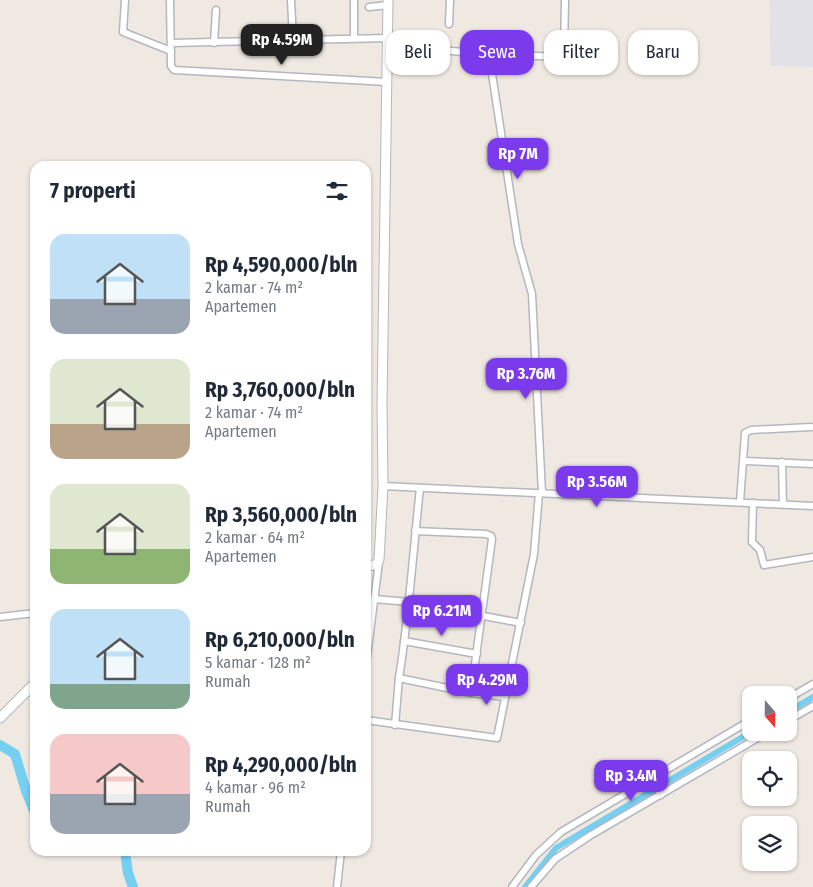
<!DOCTYPE html>
<html lang="id">
<head>
<meta charset="utf-8">
<style>
  body { margin:0; font-family:"Fira Sans Condensed",sans-serif; background:#f6f6f7; color:#1f2937; height:100vh; display:flex; flex-direction:column; font-size:19px; white-space:nowrap }
  * { box-sizing:border-box; margin:0 }
  p { font-size:16px; color:#747a83 }
  .icon { flex:none; width:28px; height:28px; fill:none; stroke:currentColor; stroke-width:2; stroke-linecap:round; stroke-linejoin:round }
  .map { position:relative; flex:1; overflow:hidden }
  .panel { position:absolute; left:30px; top:161px; width:341px; height:695px; display:flex; flex-direction:column; background:#fff; border-radius:15px; box-shadow:0 1px 4px #0004 }
  .panel>* { flex:none }
  .hud { position:absolute; left:386px; top:30px; width:351px; height:45px; display:flex; gap:10px }
  .needle { width:32px; rotate:160deg }
  .tools { position:absolute; left:742px; top:686px; display:grid; gap:10px }
  .tools a { display:grid; place-items:center; width:55px; height:55px; border-radius:10px; background:#fff; box-shadow:0 1px 4px #0004; font-size:25px }
  .price { position:absolute; translate:-50% -42px; padding:0 11px; border-radius:10px; background:#7c3aed; color:#fff; font-size:16px; line-height:32px; filter:drop-shadow(0 1px 2px #0008) }
  .price::after { content:''; position:absolute; left:50%; top:30px; width:15px; height:11px; margin-left:-8px; background:inherit; clip-path:polygon(0 0,100% 0,50% 100%) }
  .price.on { background:#222; color:#fff }
  ul { padding:0; list-style:none }
  li { display:flex; align-items:center; gap:15px; height:125px; padding:0 20px }
  li span { display:grid; place-items:center; flex:none; width:140px; height:100px; border-radius:15px; color:#555 }
  li>.icon { margin-inline-start:auto }
  span .icon { width:60px; height:60px; fill:#fffc; stroke-width:1 }
  li b { font-size:21px }
  h2 { display:flex; justify-content:space-between; align-items:center; height:60px; padding:0 20px; font-size:21px }
  .pill { padding:0 18px; border-radius:15px; background:#fff; box-shadow:0 1px 4px #0004; font-size:18px; line-height:45px }
  .pill.on { background:#7c3aed; color:#fff }
  .map>svg:first-child { display:block }
  .industrial { fill:#e3e1e8 }
  .lines { fill:none; stroke-linecap:round; stroke-linejoin:round }
  .canal { stroke:#75cff0; stroke-width:6 }
  .river { stroke:#75cff0; stroke-width:10 }
  .street-casing { stroke:#b4b7c1; stroke-width:9 }
  .secondary-casing { stroke:#b4b7c1; stroke-width:11 }
  .street { stroke:#fff; stroke-width:6 }
  .secondary { stroke:#fff; stroke-width:9 }
</style>
</head>
<body>
<div class="map">
<svg width="813" height="887" viewBox="0 0 813 887">
  <rect width="100%" height="100%" fill="#efe9e1"/>
  <polygon class="industrial" points="769,0 813,0 813,67 771,66"/>
  <g class="lines">
    <g class="canal">
      <polyline points="789,711 813,697"/>
      <polyline points="525,887 556,848 751,732"/>
    </g>
    <g class="river">
      <polyline points="0,745 15,754 26,791 35,813"/>
      <polyline points="125,851 128,873 133,887"/>
    </g>
    <g class="street-casing">
      <g id="street">
        <polyline points="125,0 123,32 171,51"/>
        <polyline points="170,0 171,66 174,70 387,82"/>
        <polyline points="291,0 293,40"/>
        <polyline points="354,0 354,38"/>
        <polyline points="369,7 388,5"/>
        <polyline points="449,24 450,0"/>
        <polyline points="171,43 389,38"/>
        <polyline points="214,43 216,10"/>
        <polyline points="389,46 489,54 560,57 564,52 565,0"/>
        <polyline points="489,54 518,244 532,294 542,493"/>
        <polyline points="744,461 813,464"/>
        <polyline points="782,462 783,504"/>
        <polyline points="383,486 813,506"/>
        <polyline points="740,502 745,433 751,430 811,427"/>
        <polyline points="753,503 752,542 760,550 764,565 813,557"/>
        <path d="M415,531L486,534L491,536L492,539L471,693L399,678C409,616 413,552 420,488"/>
        <polyline points="374,599 409,602 521,623"/>
        <polyline points="0,617 35,613"/>
        <polyline points="404,641 477,654"/>
        <polyline points="366,664 379,562"/>
        <polyline points="471,693 505,697"/>
        <polyline points="789,698 813,684"/>
        <polyline points="366,720 497,738 534,554 539,493"/>
        <polyline points="789,720 813,706"/>
        <polyline points="395,725 399,678"/>
        <polyline points="652,778 661,795"/>
        <polyline points="337,887 341,851"/>
        <polyline points="512,887 536,855 561,832 751,720"/>
        <polyline points="531,887 555,859 591,835 768,732"/>
      </g>
    </g>
    <g class="secondary-casing">
      <g id="secondary">
        <polyline points="366,567 377,564 379,560 383,486 382,405 388,0"/>
        <polyline points="0,718 35,683"/>
      </g>
    </g>
    <use href="#street" class="street"/>
    <use href="#secondary" class="secondary"/>
  </g>
</svg>
<div class="tools">
<a><svg class="needle" viewBox="-14 -14 28 28"><path d="M0-13l5 13h-10z" fill="#e53935"/><path d="M0 13l5-13h-10z" fill="#747a83"/></svg></a>
<a><svg class="icon" aria-label="locate" viewBox="0 0 24 24"><circle cx="12" cy="12" r="6"/><path d="M12 2v4M12 18v4M2 12h4M18 12h4"/></svg></a>
<a><svg class="icon" aria-label="layers" viewBox="0 0 24 24"><path d="M12 4l9 5-9 5-9-5zM3 14l9 5 9-5"/></svg></a>
</div>
<b class="price on" style="left:282px;top:66px">Rp 4.59M</b>
<b class="price" style="left:518px;top:180px">Rp 7M</b>
<b class="price" style="left:526px;top:400px">Rp 3.76M</b>
<b class="price" style="left:597px;top:508px">Rp 3.56M</b>
<b class="price" style="left:442px;top:637px">Rp 6.21M</b>
<b class="price" style="left:487px;top:706px">Rp 4.29M</b>
<b class="price" style="left:631px;top:802px">Rp 3.4M</b>
<div class="hud">
<a class="pill">Beli</a>
<a class="pill on">Sewa</a>
<a class="pill">Filter</a>
<a class="pill">Baru</a>
</div>
<section class="panel">
<h2>7 properti<svg class="icon" aria-label="filters" viewBox="0 0 24 24"><path d="M4 7h16M4 17h16"/><circle cx="9" cy="7" r="2"/><circle cx="15" cy="17" r="2"/></svg></h2>
<ul>
<li><span style="background:linear-gradient(#bfe0f5 65%,#9aa5b1 0)"><svg class="icon" aria-label="home" viewBox="0 0 24 24"><path d="M3 11l9-7 9 7M6 9v11h12V9"/></svg></span><div><b>Rp 4,590,000/bln</b><p>2 kamar · 74 m²</p><p>Apartemen</p></div></li>
<li><span style="background:linear-gradient(#dfe7d0 65%,#b9a48a 0)"><svg class="icon" aria-label="home" viewBox="0 0 24 24"><path d="M3 11l9-7 9 7M6 9v11h12V9"/></svg></span><div><b>Rp 3,760,000/bln</b><p>2 kamar · 74 m²</p><p>Apartemen</p></div></li>
<li><span style="background:linear-gradient(#dfe7d0 65%,#8fb573 0)"><svg class="icon" aria-label="home" viewBox="0 0 24 24"><path d="M3 11l9-7 9 7M6 9v11h12V9"/></svg></span><div><b>Rp 3,560,000/bln</b><p>2 kamar · 64 m²</p><p>Apartemen</p></div></li>
<li><span style="background:linear-gradient(#bfe0f5 75%,#7fa58c 0)"><svg class="icon" aria-label="home" viewBox="0 0 24 24"><path d="M3 11l9-7 9 7M6 9v11h12V9"/></svg></span><div><b>Rp 6,210,000/bln</b><p>5 kamar · 128 m²</p><p>Rumah</p></div></li>
<li><span style="background:linear-gradient(#f6c9c9 60%,#9aa5b1 0)"><svg class="icon" aria-label="home" viewBox="0 0 24 24"><path d="M3 11l9-7 9 7M6 9v11h12V9"/></svg></span><div><b>Rp 4,290,000/bln</b><p>4 kamar · 96 m²</p><p>Rumah</p></div></li>
</ul>
</section>
</div>
</body>
</html>
